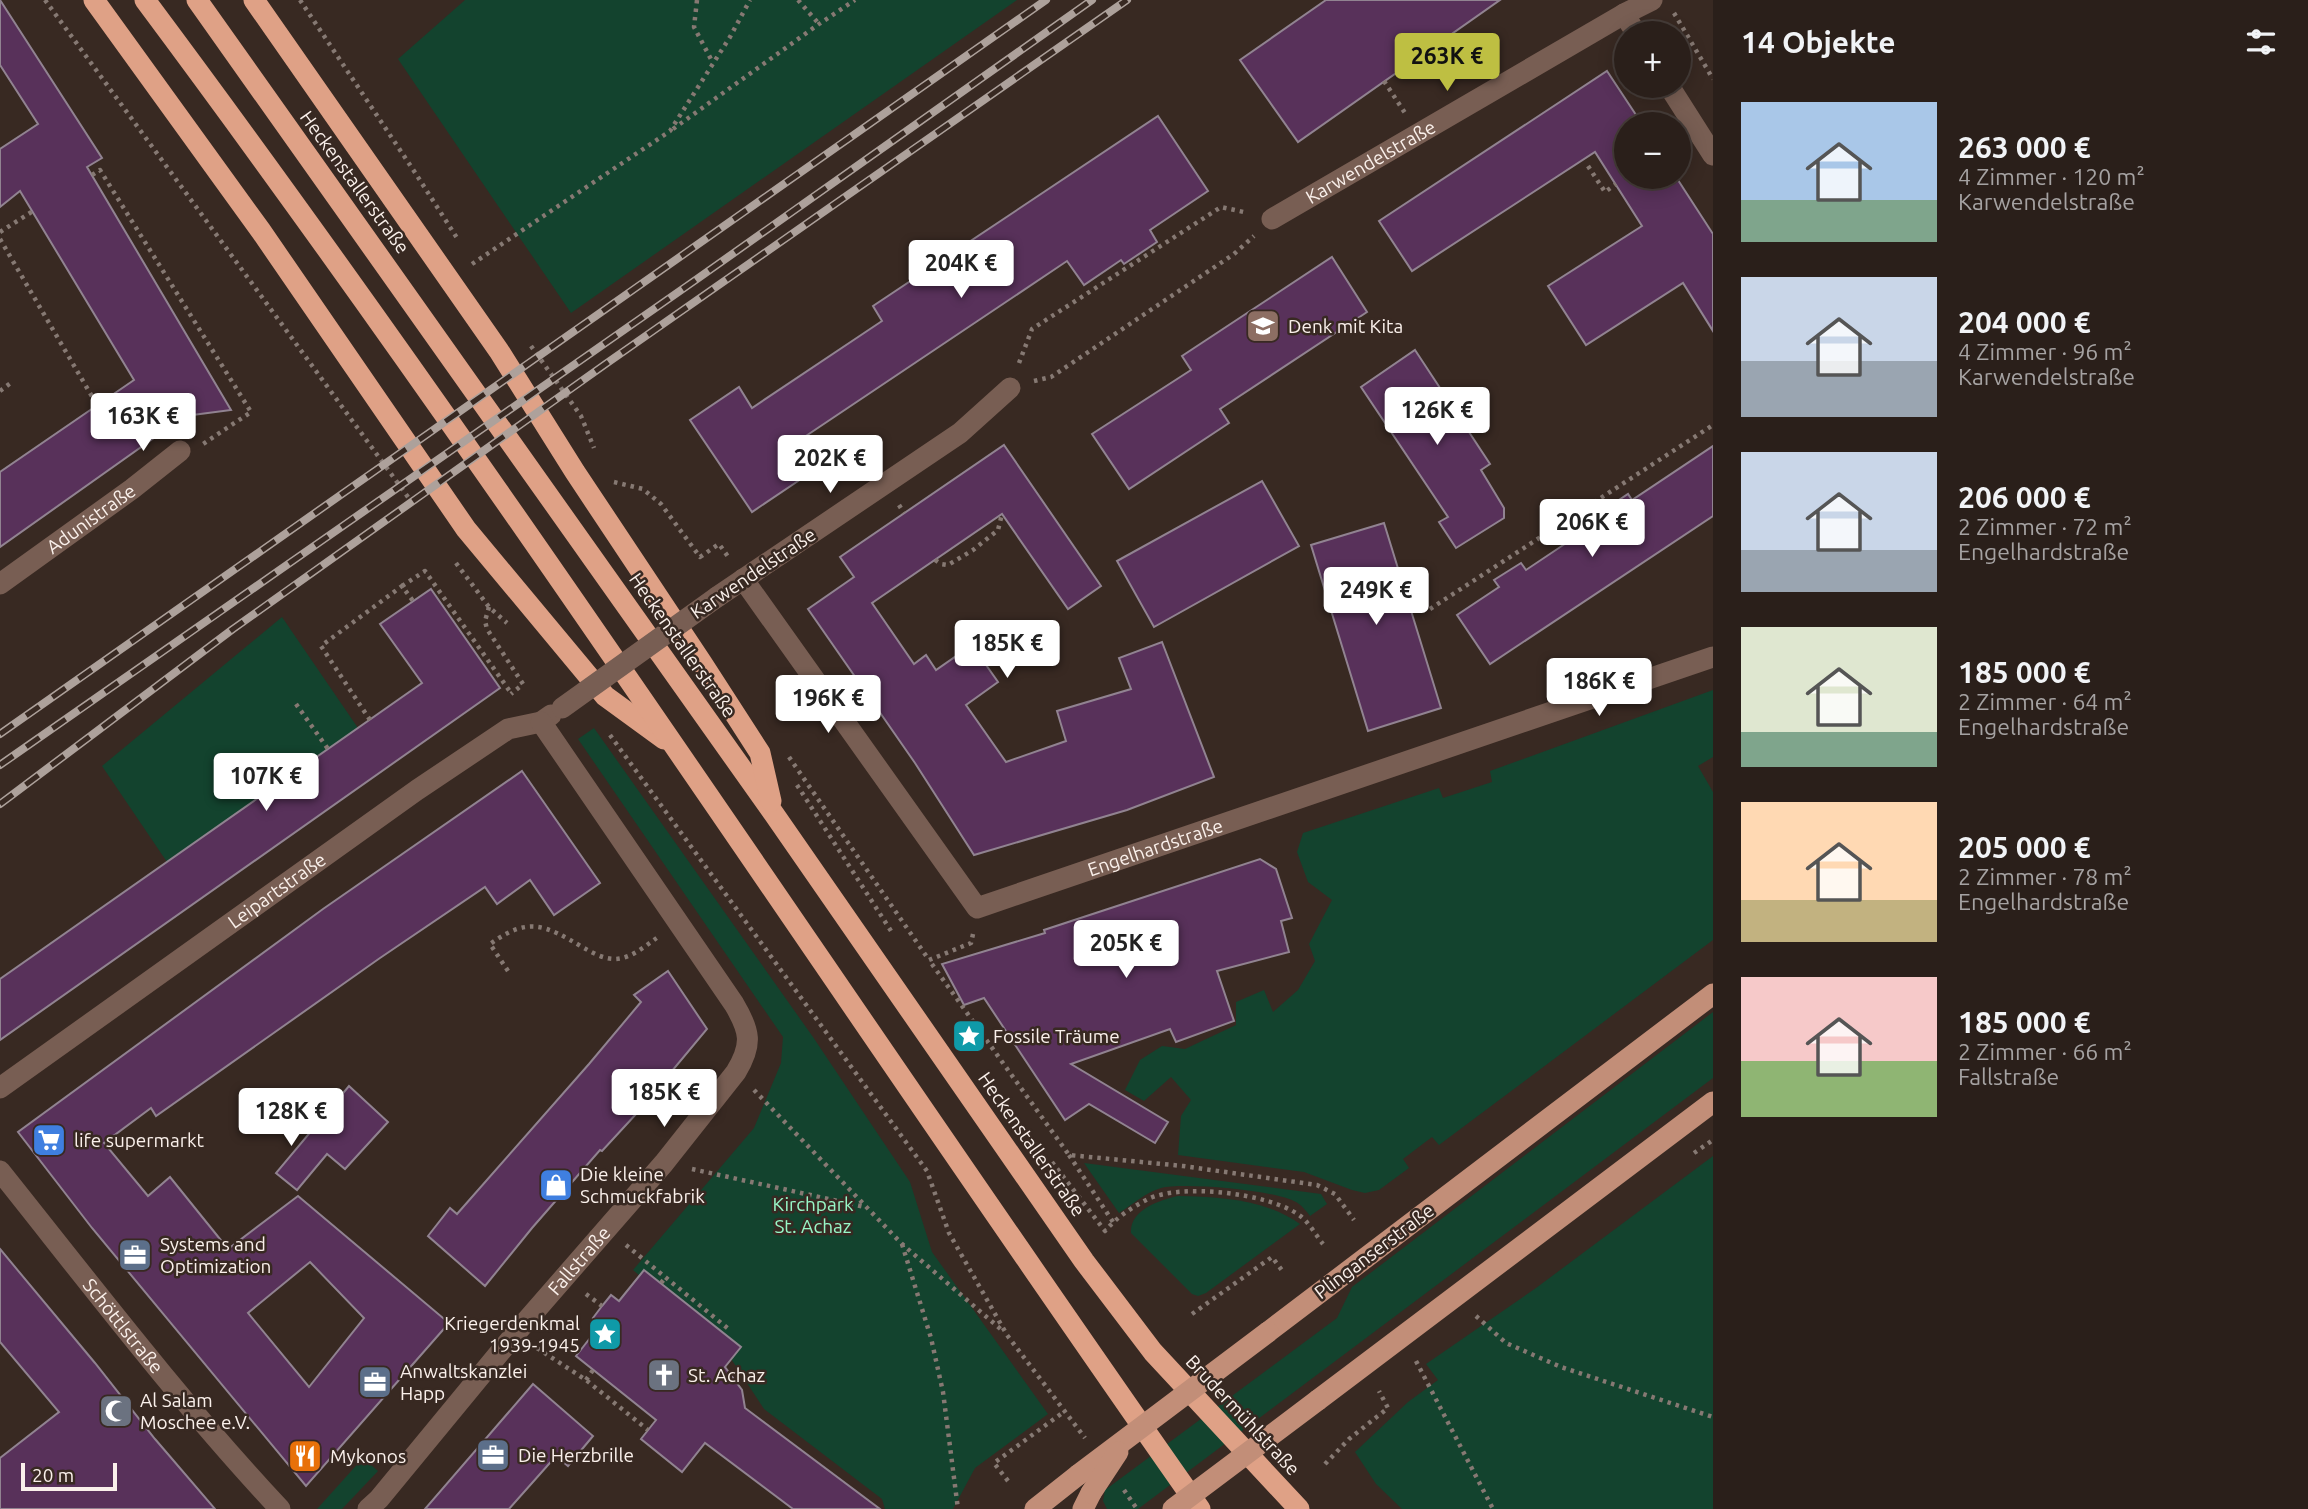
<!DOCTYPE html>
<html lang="de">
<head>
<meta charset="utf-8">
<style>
  body { margin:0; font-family:Ubuntu,sans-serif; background:#322723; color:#f1f3f6; height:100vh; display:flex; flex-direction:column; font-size:26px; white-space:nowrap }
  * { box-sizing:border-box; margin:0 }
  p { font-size:23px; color:#a5a2a2 }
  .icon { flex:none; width:38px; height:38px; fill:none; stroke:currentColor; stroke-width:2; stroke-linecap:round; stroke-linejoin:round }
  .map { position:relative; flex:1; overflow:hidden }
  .details { display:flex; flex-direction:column; background:#2a1f1a; width:595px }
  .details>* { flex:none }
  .controls { position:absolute; left:1614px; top:21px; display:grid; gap:14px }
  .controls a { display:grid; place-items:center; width:77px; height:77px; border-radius:50%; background:#2a1f1a; box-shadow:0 4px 18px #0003,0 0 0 2px #463d39; font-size:35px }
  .scale { position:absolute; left:21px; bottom:18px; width:96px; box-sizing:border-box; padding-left:7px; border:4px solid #faf0eb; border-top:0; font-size:19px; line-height:24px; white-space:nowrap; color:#faf0eb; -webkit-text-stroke:5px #382922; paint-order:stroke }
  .price { position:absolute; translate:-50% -60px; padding:0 16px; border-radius:7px; background:#fff; color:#222; font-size:23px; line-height:46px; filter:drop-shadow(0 2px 4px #0008) }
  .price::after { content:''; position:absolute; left:50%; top:42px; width:21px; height:16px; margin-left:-10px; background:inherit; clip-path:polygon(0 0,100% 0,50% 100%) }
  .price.active { background:#bebf42; color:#111 }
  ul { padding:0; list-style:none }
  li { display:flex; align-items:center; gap:21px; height:175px; padding:0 28px }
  li span { display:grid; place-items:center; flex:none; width:196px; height:140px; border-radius:0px; color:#555 }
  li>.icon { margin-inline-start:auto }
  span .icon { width:84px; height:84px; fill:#fffc; stroke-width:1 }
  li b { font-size:30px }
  h2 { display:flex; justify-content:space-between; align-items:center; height:84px; padding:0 28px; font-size:30px }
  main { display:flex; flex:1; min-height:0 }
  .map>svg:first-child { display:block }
  .green { fill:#13432e }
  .building { fill:#58315a; stroke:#918391; stroke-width:2; fill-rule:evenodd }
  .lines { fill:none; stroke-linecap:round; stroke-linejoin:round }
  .path { stroke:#867973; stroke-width:4.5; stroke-dasharray:3.5 5; stroke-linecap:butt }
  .street { stroke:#785e53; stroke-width:21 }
  .primary { stroke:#c28e78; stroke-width:21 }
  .highway { stroke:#dfa186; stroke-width:21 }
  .rail-casing { stroke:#ada19b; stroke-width:8 }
  .rail { stroke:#382922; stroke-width:5; stroke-dasharray:16; stroke-linecap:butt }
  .street-bridge { stroke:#785e53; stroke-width:21 }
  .primary-bridge { stroke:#c28e78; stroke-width:21 }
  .labels { text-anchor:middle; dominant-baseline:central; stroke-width:5; stroke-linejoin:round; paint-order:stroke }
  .street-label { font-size:19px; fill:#faf0eb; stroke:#382922 }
  .poi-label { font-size:19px; fill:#faf0eb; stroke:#382922; text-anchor:start }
  .park-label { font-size:19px; fill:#97f7c7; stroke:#382922 }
</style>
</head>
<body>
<main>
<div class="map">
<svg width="1713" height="1509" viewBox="0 0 1713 1509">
  <rect width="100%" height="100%" fill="#382922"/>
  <g class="green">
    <polygon points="465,0 1017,0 571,313 398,59"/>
    <polygon points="282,617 358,728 167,862 102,766"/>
    <polygon points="1713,690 1713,757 1698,766 1713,792 1713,940 1439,1145 1432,1137 1403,1159 1409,1168 1379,1190 1365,1193 1352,1190 1304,1172 1178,1155 1181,1116 1191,1100 1171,1077 1144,1101 1125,1090 1140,1060 1162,1046 1185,1049 1236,1025 1236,1002 1264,990 1273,1012 1298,990 1315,961 1309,944 1332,900 1308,882 1297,852 1303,833 1439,788 1443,798 1492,782 1490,771"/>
    <polygon points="594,728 813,1037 910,1182 932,1252 1048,1414 975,1468 953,1509 885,1509 882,1499 764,1409 722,1345 633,1270 754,1128 781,1063 783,1037 578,739"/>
    <polygon points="1713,1012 1713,1078 1138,1509 1107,1509 1103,1501 1105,1490 1337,1318 1352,1287"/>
    <polygon points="1713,1156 1713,1509 1402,1509 1376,1484 1355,1452 1408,1402 1438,1380 1426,1364 1536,1288"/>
    <path d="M1084,1163L1321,1194L1327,1204L1310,1216C1307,1212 1303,1207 1299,1204C1282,1190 1183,1182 1161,1188C1146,1192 1132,1205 1119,1213Z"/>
    <path d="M1178,1196C1219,1197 1265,1199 1300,1224L1206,1293L1198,1296L1192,1294L1131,1233C1129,1210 1160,1200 1178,1196Z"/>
    <polygon points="363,1458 378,1471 342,1509 317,1509"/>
  </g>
  <g class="building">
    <polygon points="0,0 102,158 87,167 231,410 185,416 0,547 0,472 134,380 20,191 0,207 0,149 38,124 0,65"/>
    <polygon points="1326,0 1500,0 1298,142 1240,60"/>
    <polygon points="1607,71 1642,124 1626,124 1626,177 1676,177 1713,234 1713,331 1683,283 1586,345 1548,286 1642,226 1595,152 1412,271 1379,221"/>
    <polygon points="1158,116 1208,191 1150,230 1157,242 1124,264 1121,260 1084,285 1067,261 782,452 801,479 752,512 690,420 739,387 752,408 882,321 873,306"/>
    <polygon points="1332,257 1367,312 1220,409 1229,423 1129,489 1092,434 1191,370 1182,356"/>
    <polygon points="1415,350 1490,464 1481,470 1504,508 1504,518 1456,548 1439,522 1448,517 1361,387"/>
    <polygon points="1004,445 1101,586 1068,609 1002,514 872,603 914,664 926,655 936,670 972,645 998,682 966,705 1006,762 1066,741 1057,711 1131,689 1119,658 1162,642 1214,777 1127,810 974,855 915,763 808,609 854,577 840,557"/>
    <polygon points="1713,446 1713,516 1490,664 1457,615 1499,587 1494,580 1521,563 1526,570 1605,517 1601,512 1628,494 1632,500"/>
    <polygon points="1262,481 1299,546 1154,627 1117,561"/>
    <polygon points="1384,523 1441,708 1368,731 1311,545"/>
    <polygon points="431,589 500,688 0,1040 0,979 422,683 380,624"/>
    <path d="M522,771L600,883L554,915L530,880L497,904L485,887L380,958L156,1116L151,1108L104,1143L148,1196L170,1177L228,1249L298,1196L449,1323L306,1486L92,1228L18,1132L323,909ZM310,1262L364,1318L309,1387L248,1313Z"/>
    <polygon points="1260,859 1276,869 1292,918 1281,921 1289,952 1217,971 1234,1021 1176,1042 1170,1029 1071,1064 1168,1122 1155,1143 1089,1104 1065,1120 984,998 964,1005 942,964 1045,933 1044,930"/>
    <polygon points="668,971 707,1029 637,1113 602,1151 600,1150 532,1228 485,1286 428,1236 450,1208 457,1214 589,1064 641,1002 634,995"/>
    <polygon points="349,1086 388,1122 345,1169 327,1154 297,1190 276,1173"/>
    <polygon points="0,1249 95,1363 155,1439 215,1509 0,1509 0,1458 59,1412 0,1342"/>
    <polygon points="644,1270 741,1347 725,1367 742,1390 745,1408 880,1509 793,1509 705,1443 682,1472 641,1439 656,1420 576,1356 601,1324 593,1318 602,1306 611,1295 619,1301"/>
    <polygon points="533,1384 593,1436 568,1466 556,1456 509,1509 425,1509"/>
  </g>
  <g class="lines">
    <g class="path">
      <polyline points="45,0 416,508"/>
      <polyline points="300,0 414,171 457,238"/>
      <polyline points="697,0 694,27 713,63"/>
      <polyline points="798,0 819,24"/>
      <polyline points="1674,13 1713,79"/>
      <polyline points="1444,40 1469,76"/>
      <polyline points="1384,81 1405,113"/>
      <polyline points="673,129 819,24 855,0"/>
      <polyline points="1588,166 1605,192 1616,184"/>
      <polyline points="92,175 100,170 251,412 203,444"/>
      <polyline points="0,232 33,211"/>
      <polyline points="0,239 97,405"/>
      <polyline points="472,264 670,131 730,37 750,0"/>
      <polyline points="531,346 581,416 594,448"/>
      <polyline points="1019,363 1032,329 1221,207 1248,213"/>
      <polyline points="1034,381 1051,377 1234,254 1254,236"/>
      <polyline points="0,391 12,382"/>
      <polyline points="614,482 643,489 661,504 700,557 719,544 729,558"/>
      <polyline points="899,505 904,513"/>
      <polyline points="935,560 941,564 948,565 973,550 998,530 1002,514"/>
      <polyline points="456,563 489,607 507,623"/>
      <polyline points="402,586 425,571 511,693"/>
      <polyline points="489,607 485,621 487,629 523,684 511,694"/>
      <polyline points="1430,609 1713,425"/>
      <polyline points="296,704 328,749"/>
      <polyline points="370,720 321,646 402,586 413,601"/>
      <polyline points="610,735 927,1171 949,1233 1007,1335 1085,1438"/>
      <polyline points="789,757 929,960"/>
      <polyline points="797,785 893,934"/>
      <polyline points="973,934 971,943 929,960 1069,1155 1183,1166 1317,1185 1335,1194 1354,1220"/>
      <path d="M508,971L490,944C529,916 545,925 584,948C593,953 604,959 614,959C631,959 645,946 658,937"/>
      <polyline points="754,1090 902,1244 1004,1332"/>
      <polyline points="1694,1153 1713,1140"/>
      <polyline points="1069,1155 1113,1222"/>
      <path d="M1052,1162L1105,1231C1116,1218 1132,1207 1148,1199C1182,1183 1268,1193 1299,1215C1308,1221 1315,1234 1323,1244"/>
      <polyline points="692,1169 865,1207"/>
      <polyline points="902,1244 931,1338 943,1392 958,1509"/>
      <polyline points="626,1245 731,1331"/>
      <polyline points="661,1283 666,1277"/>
      <polyline points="586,1294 602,1306"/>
      <polyline points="1192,1314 1272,1257 1284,1273"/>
      <polyline points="1476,1316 1506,1343 1561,1367 1713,1417"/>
      <polyline points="537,1348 586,1380 648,1430"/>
      <polyline points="1416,1361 1493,1509"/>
      <polyline points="586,1380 593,1370"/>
      <polyline points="1325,1464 1349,1439 1388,1408 1379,1391"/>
      <polyline points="1008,1481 994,1463 1065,1411"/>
      <polyline points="1124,1490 1137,1509"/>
    </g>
    <g class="street">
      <polyline points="1624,14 1636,33"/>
      <polyline points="1669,86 1713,155"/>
      <path id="s1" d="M1272,219L1624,14L1652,0"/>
      <path id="s2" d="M743,579L977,908L1713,657"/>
      <path id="s3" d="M0,584L132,489L180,451"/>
      <polyline points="717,597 960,433 1010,388"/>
      <path id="s4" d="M0,1088L417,790L508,729L541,722L551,715"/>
      <path id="s5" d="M0,1171C91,1285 180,1402 280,1509"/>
      <path id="s6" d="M368,1509L379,1499L515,1334L664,1163L736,1072C753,1044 750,1031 734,1004L541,722"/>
    </g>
    <g class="primary">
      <polyline points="1268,1332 1713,994"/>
      <polyline points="1318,1400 1713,1102"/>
      <polyline points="1035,1509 1078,1475"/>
      <polyline points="1083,1509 1091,1493"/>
    </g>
    <g class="highway">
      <polyline points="94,0 261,231 466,529 605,696 664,739"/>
      <path d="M145,0C512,492 847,1007 1200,1509"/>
      <polyline points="197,0 774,814 1084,1261 1153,1352 1299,1509"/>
      <polyline points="254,0 499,351 575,472 702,663 760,753 771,801"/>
    </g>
    <g class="rail-casing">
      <g id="rail">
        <polyline points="0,734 1046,0"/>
        <polyline points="0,765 697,279 1092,0"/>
        <polyline points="0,804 233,629 607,363 1127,0"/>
      </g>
    </g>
    <use href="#rail" class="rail"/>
    <polyline class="street-bridge" points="562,708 717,597"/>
    <g class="primary-bridge">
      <polyline points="1078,1475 1268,1332"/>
      <polyline points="1091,1493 1118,1452"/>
      <polyline points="1173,1509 1318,1400"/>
    </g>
  </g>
  <defs>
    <g id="school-square" transform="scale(1.75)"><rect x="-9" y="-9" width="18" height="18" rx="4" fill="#8d6e63" stroke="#382922"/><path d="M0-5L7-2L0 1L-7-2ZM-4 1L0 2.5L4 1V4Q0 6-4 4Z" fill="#fff"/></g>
    <g id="sight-square" transform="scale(1.75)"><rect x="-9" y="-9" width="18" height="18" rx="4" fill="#0f9aa8" stroke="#382922"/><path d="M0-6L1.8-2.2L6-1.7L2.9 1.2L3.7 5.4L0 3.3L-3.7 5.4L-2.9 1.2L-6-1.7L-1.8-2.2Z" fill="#fff"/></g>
    <g id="supermarket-square" transform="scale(1.75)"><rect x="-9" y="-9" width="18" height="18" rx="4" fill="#3f7fe0" stroke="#382922"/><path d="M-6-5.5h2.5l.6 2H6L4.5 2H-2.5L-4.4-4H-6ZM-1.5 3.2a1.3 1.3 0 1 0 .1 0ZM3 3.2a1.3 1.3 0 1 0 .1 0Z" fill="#fff"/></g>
    <g id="shop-square" transform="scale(1.75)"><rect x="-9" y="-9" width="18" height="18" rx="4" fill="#3f7fe0" stroke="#382922"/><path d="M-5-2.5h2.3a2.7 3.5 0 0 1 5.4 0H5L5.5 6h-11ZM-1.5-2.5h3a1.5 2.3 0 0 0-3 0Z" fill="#fff"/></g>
    <g id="office-square" transform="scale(1.75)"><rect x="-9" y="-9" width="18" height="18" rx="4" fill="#5c6f8a" stroke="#382922"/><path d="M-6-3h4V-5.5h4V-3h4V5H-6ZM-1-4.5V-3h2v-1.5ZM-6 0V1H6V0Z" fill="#fff"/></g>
    <g id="church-square" transform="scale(1.75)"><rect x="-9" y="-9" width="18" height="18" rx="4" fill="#6b7280" stroke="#382922"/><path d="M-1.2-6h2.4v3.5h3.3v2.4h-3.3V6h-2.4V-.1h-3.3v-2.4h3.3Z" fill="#fff"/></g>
    <g id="mosque-square" transform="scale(1.75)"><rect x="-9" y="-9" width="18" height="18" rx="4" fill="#6b7280" stroke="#382922"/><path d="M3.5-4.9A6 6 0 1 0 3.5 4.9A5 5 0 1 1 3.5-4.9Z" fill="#fff"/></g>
    <g id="restaurant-square" transform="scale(1.75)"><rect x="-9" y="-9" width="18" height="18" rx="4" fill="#e8710a" stroke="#382922"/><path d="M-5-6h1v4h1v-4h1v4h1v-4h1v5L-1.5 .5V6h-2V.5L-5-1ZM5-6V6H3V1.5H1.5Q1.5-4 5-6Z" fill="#fff"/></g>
  </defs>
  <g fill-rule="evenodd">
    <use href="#school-square" x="1263" y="326"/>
    <use href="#sight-square" x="969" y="1036"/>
    <use href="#supermarket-square" x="49" y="1140"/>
    <use href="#shop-square" x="556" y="1185"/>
    <use href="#office-square" x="135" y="1255"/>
    <use href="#sight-square" x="605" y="1334"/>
    <use href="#church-square" x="664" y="1375"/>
    <use href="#office-square" x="375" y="1382"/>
    <use href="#mosque-square" x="116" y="1411"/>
    <use href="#office-square" x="493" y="1455"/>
    <use href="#restaurant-square" x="305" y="1456"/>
  </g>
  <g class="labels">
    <g class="street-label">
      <text stroke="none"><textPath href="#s1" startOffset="114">Karwendelstraße</textPath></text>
      <text transform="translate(355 182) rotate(54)">Heckenstallerstraße</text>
      <text stroke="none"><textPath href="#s3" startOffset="112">Adunistraße</textPath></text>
      <text transform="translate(753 573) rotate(-34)">Karwendelstraße</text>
      <text transform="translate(683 645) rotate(55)">Heckenstallerstraße</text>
      <text stroke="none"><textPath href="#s2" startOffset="592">Engelhardstraße</textPath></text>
      <text stroke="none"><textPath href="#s4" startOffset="340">Leipartstraße</textPath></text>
      <text transform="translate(1032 1144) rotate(55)">Heckenstallerstraße</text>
      <text transform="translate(1374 1251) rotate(-37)">Plinganserstraße</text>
      <text stroke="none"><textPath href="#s6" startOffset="326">Fallstraße</textPath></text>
      <text stroke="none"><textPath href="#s5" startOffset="198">Schöttlstraße</textPath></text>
      <text transform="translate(1243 1415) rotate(47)">Brudermühlstraße</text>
    </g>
    <g class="poi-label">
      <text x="1288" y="326">Denk mit Kita</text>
      <text x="993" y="1036">Fossile Träume</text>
      <text x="74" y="1140">life supermarkt</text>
      <text x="580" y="1174">Die kleine<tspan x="580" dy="22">Schmuckfabrik</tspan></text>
      <text x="160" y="1244">Systems and<tspan x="160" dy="22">Optimization</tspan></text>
      <text x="580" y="1323" text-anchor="end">Kriegerdenkmal<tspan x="580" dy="22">1939-1945</tspan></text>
      <text x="400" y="1371">Anwaltskanzlei<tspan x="400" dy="22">Happ</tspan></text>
      <text x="688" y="1375">St. Achaz</text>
      <text x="140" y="1400">Al Salam<tspan x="140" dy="22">Moschee e.V.</tspan></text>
      <text x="518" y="1455">Die Herzbrille</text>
      <text x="330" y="1456">Mykonos</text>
    </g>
    <g class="park-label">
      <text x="813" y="1204">Kirchpark<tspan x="813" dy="22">St. Achaz</tspan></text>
    </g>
  </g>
</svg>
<div class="controls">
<a>+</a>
<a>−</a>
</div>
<div class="scale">20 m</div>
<b class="price active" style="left:1447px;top:93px">263K €</b>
<b class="price" style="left:961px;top:300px">204K €</b>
<b class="price" style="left:1437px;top:447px">126K €</b>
<b class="price" style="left:143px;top:453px">163K €</b>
<b class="price" style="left:830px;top:495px">202K €</b>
<b class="price" style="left:1592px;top:559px">206K €</b>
<b class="price" style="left:1376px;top:627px">249K €</b>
<b class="price" style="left:1007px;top:680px">185K €</b>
<b class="price" style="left:1599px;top:718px">186K €</b>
<b class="price" style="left:828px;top:735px">196K €</b>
<b class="price" style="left:266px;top:813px">107K €</b>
<b class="price" style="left:1126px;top:980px">205K €</b>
<b class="price" style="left:664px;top:1129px">185K €</b>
<b class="price" style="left:291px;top:1148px">128K €</b>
</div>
<section class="details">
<h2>14 Objekte<svg class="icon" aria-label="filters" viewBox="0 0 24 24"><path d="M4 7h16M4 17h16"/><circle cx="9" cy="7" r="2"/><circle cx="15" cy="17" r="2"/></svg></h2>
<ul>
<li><span style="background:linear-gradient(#a9c7e8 70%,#7fa58c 0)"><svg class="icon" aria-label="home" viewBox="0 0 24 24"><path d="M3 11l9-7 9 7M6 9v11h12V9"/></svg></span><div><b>263 000 €</b><p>4 Zimmer · 120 m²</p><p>Karwendelstraße</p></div></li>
<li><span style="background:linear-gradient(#c9d6e8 60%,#9aa5b1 0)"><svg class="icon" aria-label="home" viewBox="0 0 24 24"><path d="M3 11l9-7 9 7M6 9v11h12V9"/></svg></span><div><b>204 000 €</b><p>4 Zimmer · 96 m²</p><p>Karwendelstraße</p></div></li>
<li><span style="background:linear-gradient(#c9d6e8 70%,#9aa5b1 0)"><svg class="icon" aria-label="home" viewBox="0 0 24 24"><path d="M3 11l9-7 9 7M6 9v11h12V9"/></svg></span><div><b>206 000 €</b><p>2 Zimmer · 72 m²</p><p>Engelhardstraße</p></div></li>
<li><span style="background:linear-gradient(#dfe7d0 75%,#7fa58c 0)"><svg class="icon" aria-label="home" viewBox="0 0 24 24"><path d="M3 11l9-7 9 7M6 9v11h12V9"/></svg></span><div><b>185 000 €</b><p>2 Zimmer · 64 m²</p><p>Engelhardstraße</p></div></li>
<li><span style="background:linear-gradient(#ffd9b3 70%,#c2b280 0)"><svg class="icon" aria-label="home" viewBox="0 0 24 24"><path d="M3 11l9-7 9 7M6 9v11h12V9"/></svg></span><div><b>205 000 €</b><p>2 Zimmer · 78 m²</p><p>Engelhardstraße</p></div></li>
<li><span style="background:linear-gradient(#f6c9c9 60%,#8fb573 0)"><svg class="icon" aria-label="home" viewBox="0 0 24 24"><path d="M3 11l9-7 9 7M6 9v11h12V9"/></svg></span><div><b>185 000 €</b><p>2 Zimmer · 66 m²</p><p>Fallstraße</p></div></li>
</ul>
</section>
</main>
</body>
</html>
